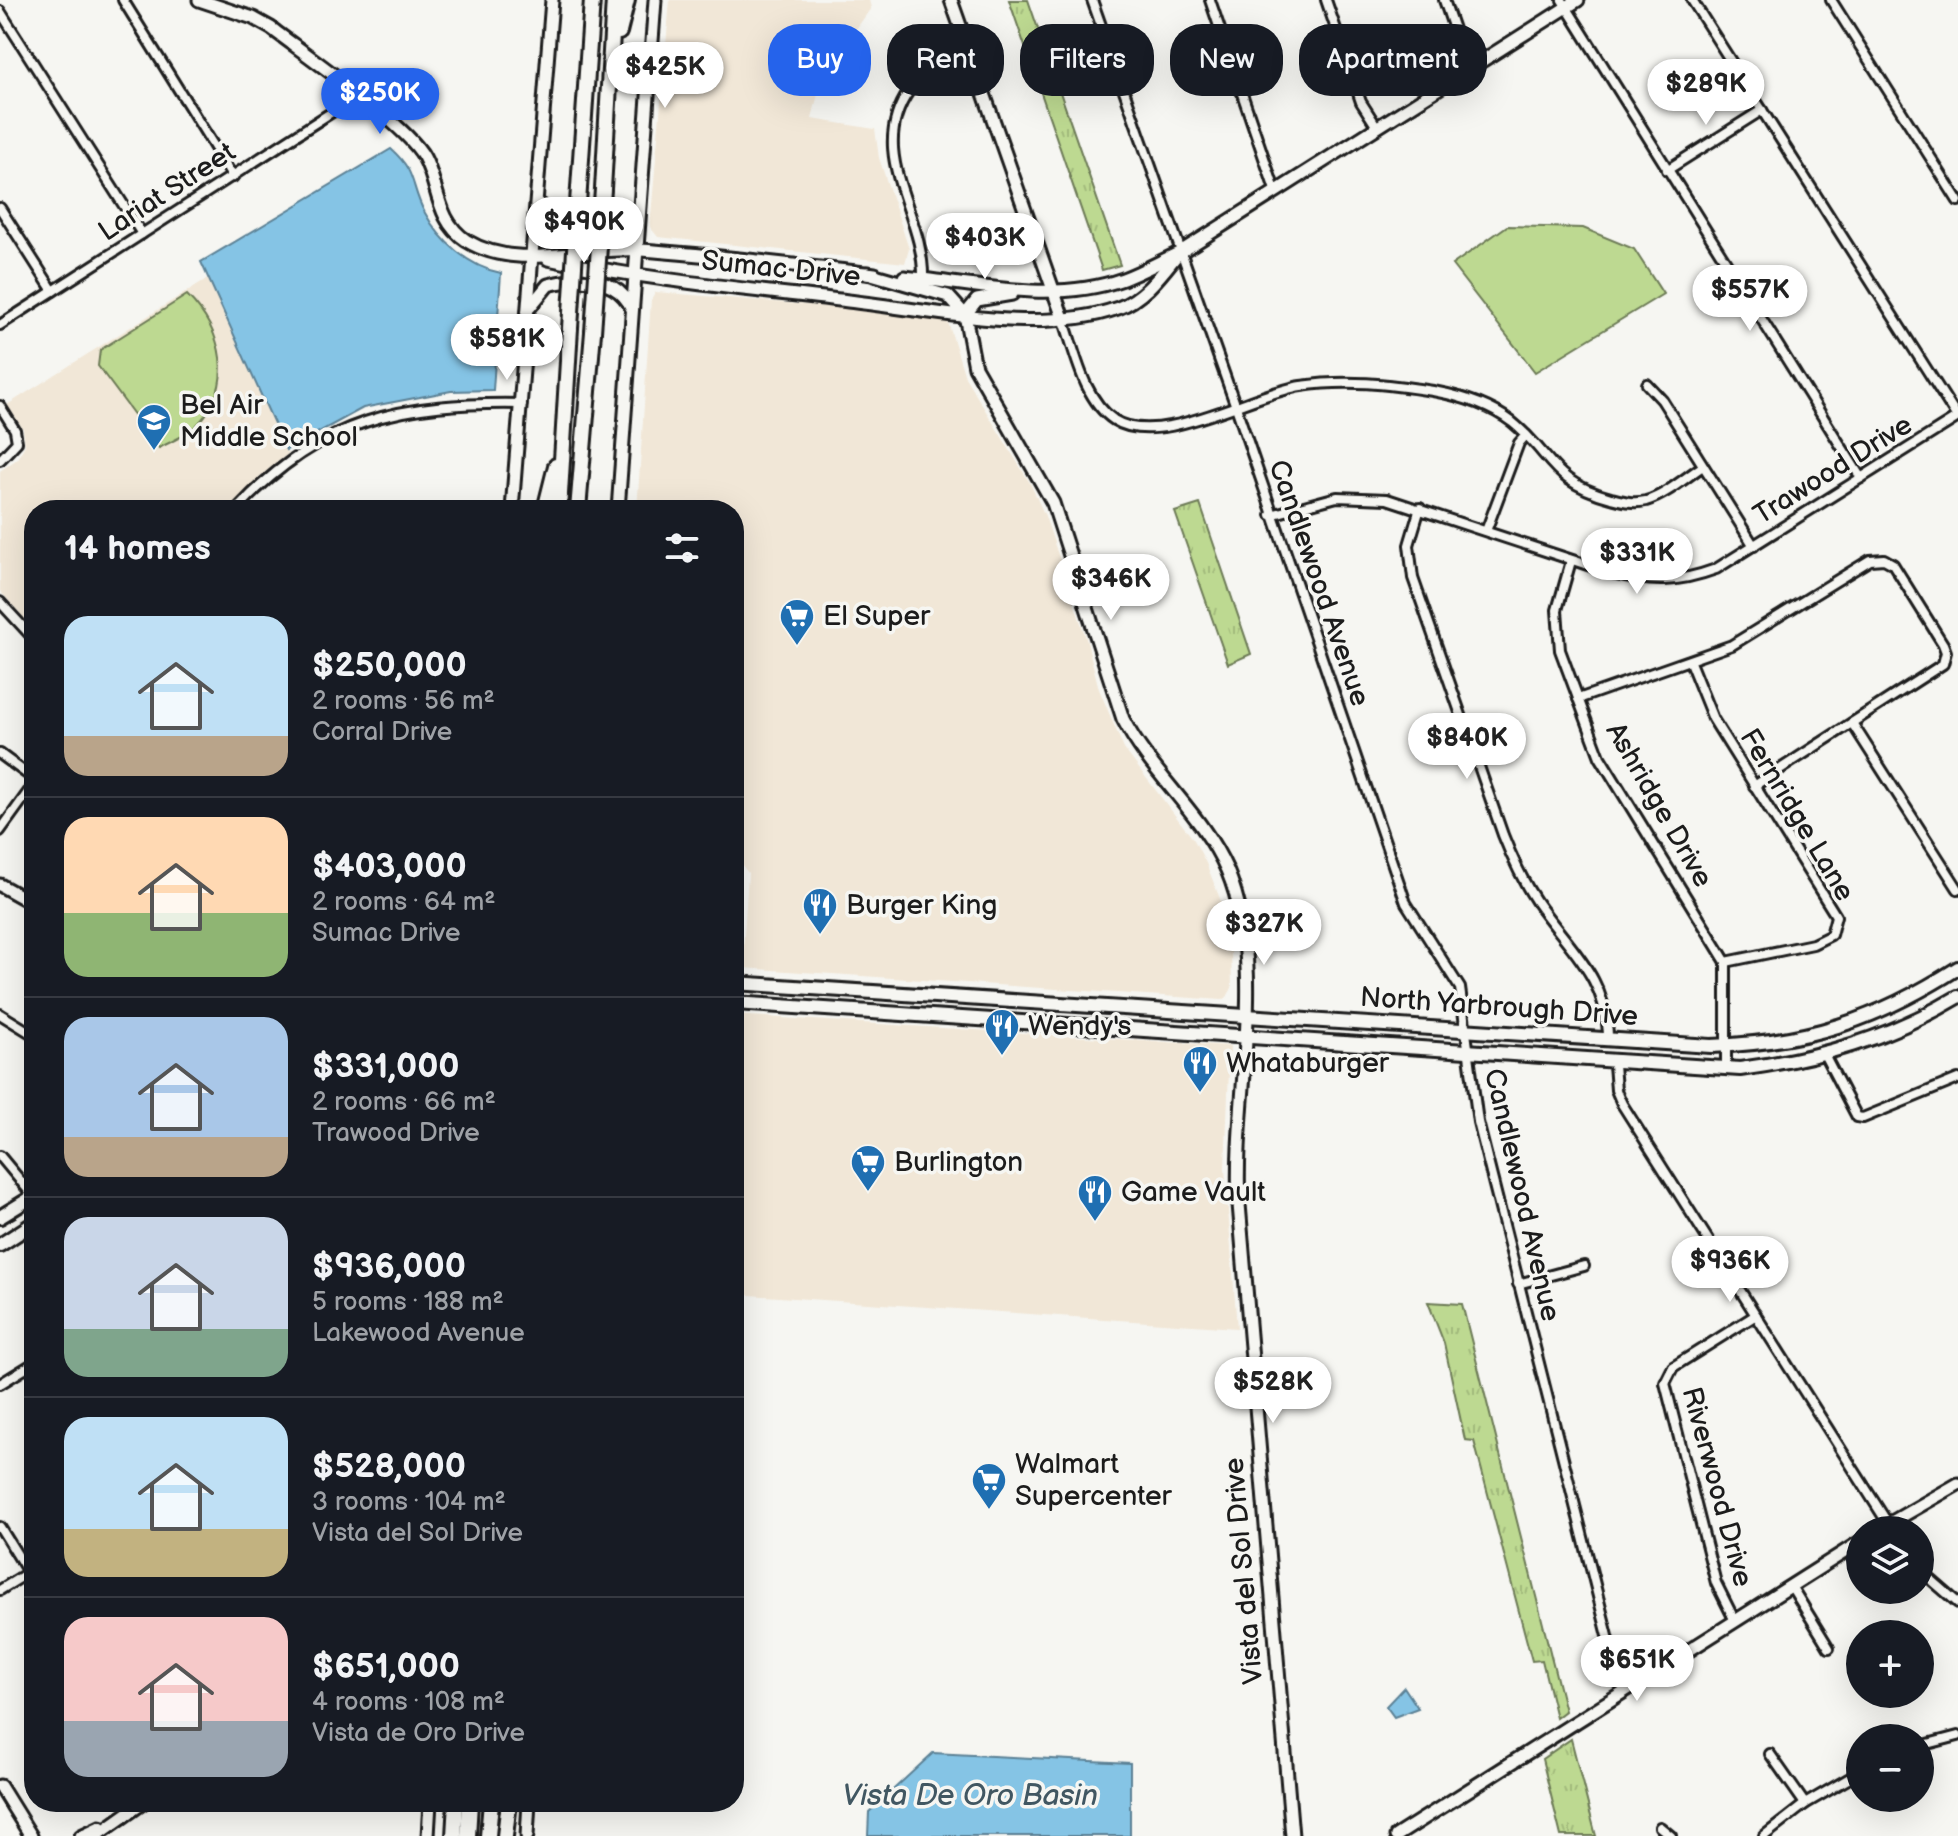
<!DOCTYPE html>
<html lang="en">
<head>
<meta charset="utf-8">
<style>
  body { margin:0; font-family:"Balsamiq Sans",sans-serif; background:#20242c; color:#f1f3f6; height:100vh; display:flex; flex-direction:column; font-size:30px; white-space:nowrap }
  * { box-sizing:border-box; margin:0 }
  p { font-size:26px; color:#9ea1a6 }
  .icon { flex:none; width:44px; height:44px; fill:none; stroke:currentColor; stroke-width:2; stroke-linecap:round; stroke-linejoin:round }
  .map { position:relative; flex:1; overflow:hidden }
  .sheet { position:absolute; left:24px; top:500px; width:720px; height:1312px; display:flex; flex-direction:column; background:#171b24; border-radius:32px; box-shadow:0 8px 32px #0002 }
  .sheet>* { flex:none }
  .banner { position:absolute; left:768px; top:24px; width:760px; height:72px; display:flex; gap:16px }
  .controls { position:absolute; left:1846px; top:1516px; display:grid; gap:16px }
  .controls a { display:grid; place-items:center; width:88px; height:88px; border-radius:50%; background:#171b24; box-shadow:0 8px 32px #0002; font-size:40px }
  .price { position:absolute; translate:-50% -68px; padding:0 18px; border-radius:28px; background:#fff; color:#222; font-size:26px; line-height:52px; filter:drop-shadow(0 2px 4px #0008) }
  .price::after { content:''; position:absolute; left:50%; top:48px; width:24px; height:18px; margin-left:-12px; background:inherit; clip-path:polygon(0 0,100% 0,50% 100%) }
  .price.active { background:#2563eb; color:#fff }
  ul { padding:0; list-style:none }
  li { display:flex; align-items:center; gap:24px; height:200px; padding:0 40px }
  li+li { border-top:2px solid #363941 }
  li span { display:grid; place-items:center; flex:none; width:224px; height:160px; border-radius:24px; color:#555 }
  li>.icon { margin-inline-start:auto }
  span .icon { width:96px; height:96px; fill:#fffc; stroke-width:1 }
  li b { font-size:34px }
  h2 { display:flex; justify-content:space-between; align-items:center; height:96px; padding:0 40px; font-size:34px }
  .chip { padding:0 28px; border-radius:32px; background:#171b24; box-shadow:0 8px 32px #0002; font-size:28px; line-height:72px }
  .chip.active { background:#2563eb; color:#fff }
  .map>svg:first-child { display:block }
  .built { fill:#f1e7d7 }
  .grass { fill:url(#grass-tufts); stroke:#6c7a56; stroke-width:2 }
  .green { fill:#bdd991; stroke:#6c7a56; stroke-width:2 }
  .water { fill:#85c4e5; stroke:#5b8195; stroke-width:2 }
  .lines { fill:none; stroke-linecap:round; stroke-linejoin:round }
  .street-casing { stroke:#1c1c1c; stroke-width:14 }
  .secondary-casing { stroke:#1c1c1c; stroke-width:17 }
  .primary-casing { stroke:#1c1c1c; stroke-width:18 }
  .highway-casing { stroke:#1c1c1c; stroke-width:20 }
  .street { stroke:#f6f6f2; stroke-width:8 }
  .secondary { stroke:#f6f6f2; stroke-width:11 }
  .primary { stroke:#f6f6f2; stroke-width:12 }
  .highway { stroke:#f6f6f2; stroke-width:14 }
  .highway-bridge-casing { stroke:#1c1c1c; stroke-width:20; stroke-linecap:butt }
  .highway-bridge { stroke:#f6f6f2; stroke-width:14 }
  .labels { text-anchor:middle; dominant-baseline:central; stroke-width:7; stroke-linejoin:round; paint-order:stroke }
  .street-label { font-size:28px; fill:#1c1c1c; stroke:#f6f6f2 }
  .poi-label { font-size:28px; fill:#1c1c1c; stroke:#f6f6f2; text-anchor:start }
  .water-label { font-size:30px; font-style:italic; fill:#415762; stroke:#f6f6f2 }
</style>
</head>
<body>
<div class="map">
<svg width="1958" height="1836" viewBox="0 0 1958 1836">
  <defs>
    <pattern id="grass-tufts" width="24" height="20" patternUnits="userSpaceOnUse" patternTransform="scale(2)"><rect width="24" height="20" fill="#bdd991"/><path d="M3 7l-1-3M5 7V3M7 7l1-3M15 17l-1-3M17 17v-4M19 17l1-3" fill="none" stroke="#a2ba7c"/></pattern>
  </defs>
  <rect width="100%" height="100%" fill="#f6f6f2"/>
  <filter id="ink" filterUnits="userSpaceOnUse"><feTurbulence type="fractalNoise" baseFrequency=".0125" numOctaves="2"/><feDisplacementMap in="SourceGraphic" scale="16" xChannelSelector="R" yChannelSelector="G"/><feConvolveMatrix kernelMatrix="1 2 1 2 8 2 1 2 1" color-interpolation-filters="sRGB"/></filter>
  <g filter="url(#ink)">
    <g class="built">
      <polygon points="670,0 869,0 871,8 822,77 812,119 875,129 879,158 909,249 905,263 658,237 650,227"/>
      <polygon points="208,278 288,454 259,477 229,510 34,510 34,629 0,591 0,471 17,459 25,445 23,429 7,405"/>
      <polygon points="656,292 942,316 948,322 965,377 1030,483 1045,516 1086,638 1099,689 1124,749 1194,840 1206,863 1224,909 1231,948 1232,988 1227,997 1223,1000 742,968 748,873 734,855 734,510 637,510 651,300"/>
      <polygon points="734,1015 1230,1046 1225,1169 1237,1328 734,1294"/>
    </g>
    <g class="grass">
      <polygon points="1009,0 1028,0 1120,265 1102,270"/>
      <polygon points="1200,504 1251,654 1228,664 1175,512"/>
      <polygon points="1428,1302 1462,1304 1565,1711 1556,1718 1542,1660 1532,1661 1474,1441 1465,1440 1444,1343"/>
      <polygon points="1571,1739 1596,1836 1561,1836 1542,1759"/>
    </g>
    <g class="green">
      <polygon points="1507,226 1583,228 1634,249 1663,294 1535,372 1452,265"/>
      <path d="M187,295C223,331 236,385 197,425C186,436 172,441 159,448L98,366L100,350Z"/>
    </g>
    <g class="water">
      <path d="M391,149C418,173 410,186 425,213C440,241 469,267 501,273L493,390L451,391L363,408L286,450L201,262Z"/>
      <polygon points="1404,1687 1418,1708 1394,1717 1386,1706"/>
      <polygon points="933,1753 1130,1763 1130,1836 868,1836 869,1812"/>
    </g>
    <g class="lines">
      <g class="street-casing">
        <g id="street">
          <polyline points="123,0 233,177"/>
          <polyline points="1092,0 1235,404 1406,903 1460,988 1478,1122 1609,1640 1629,1687"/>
          <polyline points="1210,0 1275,190"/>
          <polyline points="1326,0 1361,102 1377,127"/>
          <polyline points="1444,0 1459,44 1475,63"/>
          <polyline points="1562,0 1861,478"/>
          <polyline points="1692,0 1957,417"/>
          <polyline points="1831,0 1958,201"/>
          <polyline points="0,11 142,234"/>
          <polyline points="1667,170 1762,110"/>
          <polyline points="0,208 53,291"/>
          <path d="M923,279C925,213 865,155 909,91C924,70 943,57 967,48"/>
          <path d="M1063,318C1075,351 1083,399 1114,420C1159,449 1250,394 1301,386C1346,379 1388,384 1433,391C1460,396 1490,405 1512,422C1554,456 1549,481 1611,498C1623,501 1633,504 1646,501C1666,495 1686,477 1703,466"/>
          <polyline points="0,325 357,96"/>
          <polyline points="1647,384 1662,400 1754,546"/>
          <polyline points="0,406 15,430 17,442 0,460"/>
          <path d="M1420,508L1409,545L1413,578L1503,835C1512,858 1522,880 1536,901C1568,948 1608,977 1608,1039"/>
          <path d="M236,510C321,418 402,402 522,404"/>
          <path d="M1271,515L1337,497L1387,499L1612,573C1651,583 1678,583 1716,569L1958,417"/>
          <polyline points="1486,531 1519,443 1526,435"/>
          <polyline points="1571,561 1557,610 1560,650 1600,757 1726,962 1726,1069"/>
          <polyline points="0,602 34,639"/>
          <polyline points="1690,662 1713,719 1836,916 1831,935 1813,944 1726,962"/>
          <polyline points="1578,699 1732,645 1870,560 1884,559 1893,564 1943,644 1946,652 1943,664 1754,786"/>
          <polyline points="1852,723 1958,889"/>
          <polyline points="0,754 34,779"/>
          <polyline points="0,831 34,784"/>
          <polyline points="0,1014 34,1035"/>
          <polyline points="1825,1056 1857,1117 1863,1118 1958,1079"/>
          <polyline points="1614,1064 1616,1090 1622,1104 1892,1530"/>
          <polyline points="0,1156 34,1197"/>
          <polyline points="1518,1284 1584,1266"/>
          <polyline points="0,1384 34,1363"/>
          <polyline points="0,1527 28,1572"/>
          <polyline points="1920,1570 1958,1603"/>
          <polyline points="1791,1586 1829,1648"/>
          <polyline points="0,1590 34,1569"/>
          <polyline points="1735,1621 1716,1583 1665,1383 1673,1367 1756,1315"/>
          <polyline points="1920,1746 1958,1736"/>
          <polyline points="1770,1754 1805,1804"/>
          <polyline points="1660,1827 1671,1836"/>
          <polyline points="1764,1836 1805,1804 1860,1772"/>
        </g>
      </g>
      <g class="secondary-casing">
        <g id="secondary">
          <path d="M199,0L253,18L271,28C305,54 407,125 424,157C439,185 436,221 467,241C518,272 584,246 640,250C718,255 797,266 875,274"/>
          <polyline points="951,0 1063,318"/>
          <path d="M541,205L553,231C580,242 620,243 638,218"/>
          <path d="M548,259C647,280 747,289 848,301C930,310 1039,336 1118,308C1143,299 1160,276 1176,256"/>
          <path d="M868,273L948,296L965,315L975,367L1053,503L1123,719C1151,774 1202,813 1227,870C1269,970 1233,1098 1239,1204L1292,1836"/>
          <path d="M904,277C976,284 1053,304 1123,279C1142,272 1161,261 1179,253L1578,0"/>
          <path d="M530,307L548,285C580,277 617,276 632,309"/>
          <polyline points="965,315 977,300 1012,294"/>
          <polyline points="512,510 552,0"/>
          <polyline points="618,510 655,0"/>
          <polyline points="0,885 34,904"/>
          <polyline points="1878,1530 1958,1484"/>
          <polyline points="0,1786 31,1836"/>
          <polyline points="81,1836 100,1827"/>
          <polyline points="96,1836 144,1802"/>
          <polyline points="428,1836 430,1802"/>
          <polyline points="527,1836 529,1802"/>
          <polyline points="1396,1836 1860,1542"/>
        </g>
      </g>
      <g class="primary-casing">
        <g id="primary">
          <path d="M734,983L1711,1046C1807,1043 1877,1020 1958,968"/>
          <path d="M734,1003L1740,1069C1820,1058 1888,1039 1958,997"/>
          <polyline points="0,1217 34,1196"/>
          <polyline points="0,1245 34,1223"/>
        </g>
      </g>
      <g class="highway-casing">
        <g id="highway">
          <polyline points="619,32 627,0"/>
          <polyline points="579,188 592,0"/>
          <polyline points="603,189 614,0"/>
          <polyline points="545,510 556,466"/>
          <polyline points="559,510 570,328"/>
          <polyline points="578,510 593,332"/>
          <polyline points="454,1836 456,1802"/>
          <polyline points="468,1836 470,1802"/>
          <polyline points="488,1836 491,1802"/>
          <polyline points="505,1836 509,1802"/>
        </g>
      </g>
      <use href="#street" class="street"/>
      <use href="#secondary" class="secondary"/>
      <use href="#primary" class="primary"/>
      <use href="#highway" class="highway"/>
      <g class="highway-bridge-casing">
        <g id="highway-bridge">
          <polyline points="570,328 579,188"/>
          <polyline points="593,332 603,189"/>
        </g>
      </g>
      <use href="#highway-bridge" class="highway-bridge"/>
    </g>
  </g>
  <defs>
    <g id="school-pin" transform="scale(1.8)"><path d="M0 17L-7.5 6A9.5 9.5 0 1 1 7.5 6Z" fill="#1f6fb2" stroke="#f6f6f2"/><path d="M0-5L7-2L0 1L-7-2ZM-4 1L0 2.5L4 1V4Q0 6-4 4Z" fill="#fff"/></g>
    <g id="supermarket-pin" transform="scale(1.8)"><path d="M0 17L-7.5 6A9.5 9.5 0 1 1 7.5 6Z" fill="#1f6fb2" stroke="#f6f6f2"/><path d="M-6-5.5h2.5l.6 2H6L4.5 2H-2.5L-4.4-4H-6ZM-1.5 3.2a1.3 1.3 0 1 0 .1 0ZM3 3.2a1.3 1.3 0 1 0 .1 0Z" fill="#fff"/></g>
    <g id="restaurant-pin" transform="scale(1.8)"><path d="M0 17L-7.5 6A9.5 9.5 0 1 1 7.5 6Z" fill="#1f6fb2" stroke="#f6f6f2"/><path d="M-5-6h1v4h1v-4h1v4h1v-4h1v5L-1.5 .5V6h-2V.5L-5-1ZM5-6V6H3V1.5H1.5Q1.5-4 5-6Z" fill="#fff"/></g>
  </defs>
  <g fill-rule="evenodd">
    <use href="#school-pin" x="154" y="421"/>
    <use href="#supermarket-pin" x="797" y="616"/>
    <use href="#restaurant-pin" x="820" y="905"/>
    <use href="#restaurant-pin" x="1002" y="1026"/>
    <use href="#restaurant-pin" x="1200" y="1063"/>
    <use href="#supermarket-pin" x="868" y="1162"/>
    <use href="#restaurant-pin" x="1095" y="1192"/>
    <use href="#supermarket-pin" x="989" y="1480"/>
  </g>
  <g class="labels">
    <g class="street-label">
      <text transform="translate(167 192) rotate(-33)">Lariat Street</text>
      <text transform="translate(781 269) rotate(6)">Sumac Drive</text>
      <text transform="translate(1833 470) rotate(-32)">Trawood Drive</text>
      <text transform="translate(1319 583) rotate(71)">Candlewood Avenue</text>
      <text transform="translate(1659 805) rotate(60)">Ashridge Drive</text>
      <text transform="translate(1797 815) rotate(59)">Fernridge Lane</text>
      <text transform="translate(1499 1007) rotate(4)">North Yarbrough Drive</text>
      <text transform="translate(1522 1195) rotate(77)">Candlewood Avenue</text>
      <text transform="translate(1717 1487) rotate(75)">Riverwood Drive</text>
      <text transform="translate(1244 1571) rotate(-95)">Vista del Sol Drive</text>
    </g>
    <g class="poi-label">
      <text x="180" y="405">Bel Air<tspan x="180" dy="32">Middle School</tspan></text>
      <text x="823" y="616">El Super</text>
      <text x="846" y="905">Burger King</text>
      <text x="1028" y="1026">Wendy's</text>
      <text x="1226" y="1063">Whataburger</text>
      <text x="894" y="1162">Burlington</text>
      <text x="1121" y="1192">Game Vault</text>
      <text x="1015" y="1464">Walmart<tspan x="1015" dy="32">Supercenter</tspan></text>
    </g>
    <g class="water-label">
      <text x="970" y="1796">Vista De Oro Basin</text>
    </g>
  </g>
</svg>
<div class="controls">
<a><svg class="icon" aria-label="layers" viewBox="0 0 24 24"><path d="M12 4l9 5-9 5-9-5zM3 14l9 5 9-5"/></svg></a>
<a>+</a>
<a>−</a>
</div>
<b class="price" style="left:665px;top:110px">$425K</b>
<b class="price" style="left:1706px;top:127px">$289K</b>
<b class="price active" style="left:380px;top:136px">$250K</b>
<b class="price" style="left:584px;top:265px">$490K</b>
<b class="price" style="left:985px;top:281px">$403K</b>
<b class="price" style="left:1750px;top:333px">$557K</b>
<b class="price" style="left:507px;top:382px">$581K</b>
<b class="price" style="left:1637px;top:596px">$331K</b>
<b class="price" style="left:1111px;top:622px">$346K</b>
<b class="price" style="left:1467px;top:781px">$840K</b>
<b class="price" style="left:1264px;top:967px">$327K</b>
<b class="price" style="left:1730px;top:1304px">$936K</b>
<b class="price" style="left:1273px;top:1425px">$528K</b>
<b class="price" style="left:1637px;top:1703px">$651K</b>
<div class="banner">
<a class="chip active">Buy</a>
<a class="chip">Rent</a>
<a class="chip">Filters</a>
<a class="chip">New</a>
<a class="chip">Apartment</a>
</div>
<section class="sheet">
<h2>14 homes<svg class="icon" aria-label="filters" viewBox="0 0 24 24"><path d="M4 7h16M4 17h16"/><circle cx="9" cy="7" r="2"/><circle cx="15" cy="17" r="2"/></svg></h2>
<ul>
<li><span style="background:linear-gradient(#bfe0f5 75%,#b9a48a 0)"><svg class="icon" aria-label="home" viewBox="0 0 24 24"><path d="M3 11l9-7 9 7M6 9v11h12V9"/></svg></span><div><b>$250,000</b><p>2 rooms · 56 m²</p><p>Corral Drive</p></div></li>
<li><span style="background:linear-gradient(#ffd9b3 60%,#8fb573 0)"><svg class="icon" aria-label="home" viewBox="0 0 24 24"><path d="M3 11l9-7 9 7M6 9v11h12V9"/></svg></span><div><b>$403,000</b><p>2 rooms · 64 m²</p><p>Sumac Drive</p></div></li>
<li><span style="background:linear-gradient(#a9c7e8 75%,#b9a48a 0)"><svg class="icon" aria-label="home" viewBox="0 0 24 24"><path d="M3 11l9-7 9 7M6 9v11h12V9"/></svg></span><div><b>$331,000</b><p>2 rooms · 66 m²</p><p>Trawood Drive</p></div></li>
<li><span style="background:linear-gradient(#c9d6e8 70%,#7fa58c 0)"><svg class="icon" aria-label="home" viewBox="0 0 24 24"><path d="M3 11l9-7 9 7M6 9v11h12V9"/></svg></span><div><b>$936,000</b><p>5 rooms · 188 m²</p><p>Lakewood Avenue</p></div></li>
<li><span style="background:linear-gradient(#bfe0f5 70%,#c2b280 0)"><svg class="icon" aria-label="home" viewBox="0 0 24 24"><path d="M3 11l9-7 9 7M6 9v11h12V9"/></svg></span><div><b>$528,000</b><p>3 rooms · 104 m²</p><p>Vista del Sol Drive</p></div></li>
<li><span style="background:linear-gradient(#f6c9c9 65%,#9aa5b1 0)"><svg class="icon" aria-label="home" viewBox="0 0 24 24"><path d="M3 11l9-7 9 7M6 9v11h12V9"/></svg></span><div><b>$651,000</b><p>4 rooms · 108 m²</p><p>Vista de Oro Drive</p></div></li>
</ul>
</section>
</div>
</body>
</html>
